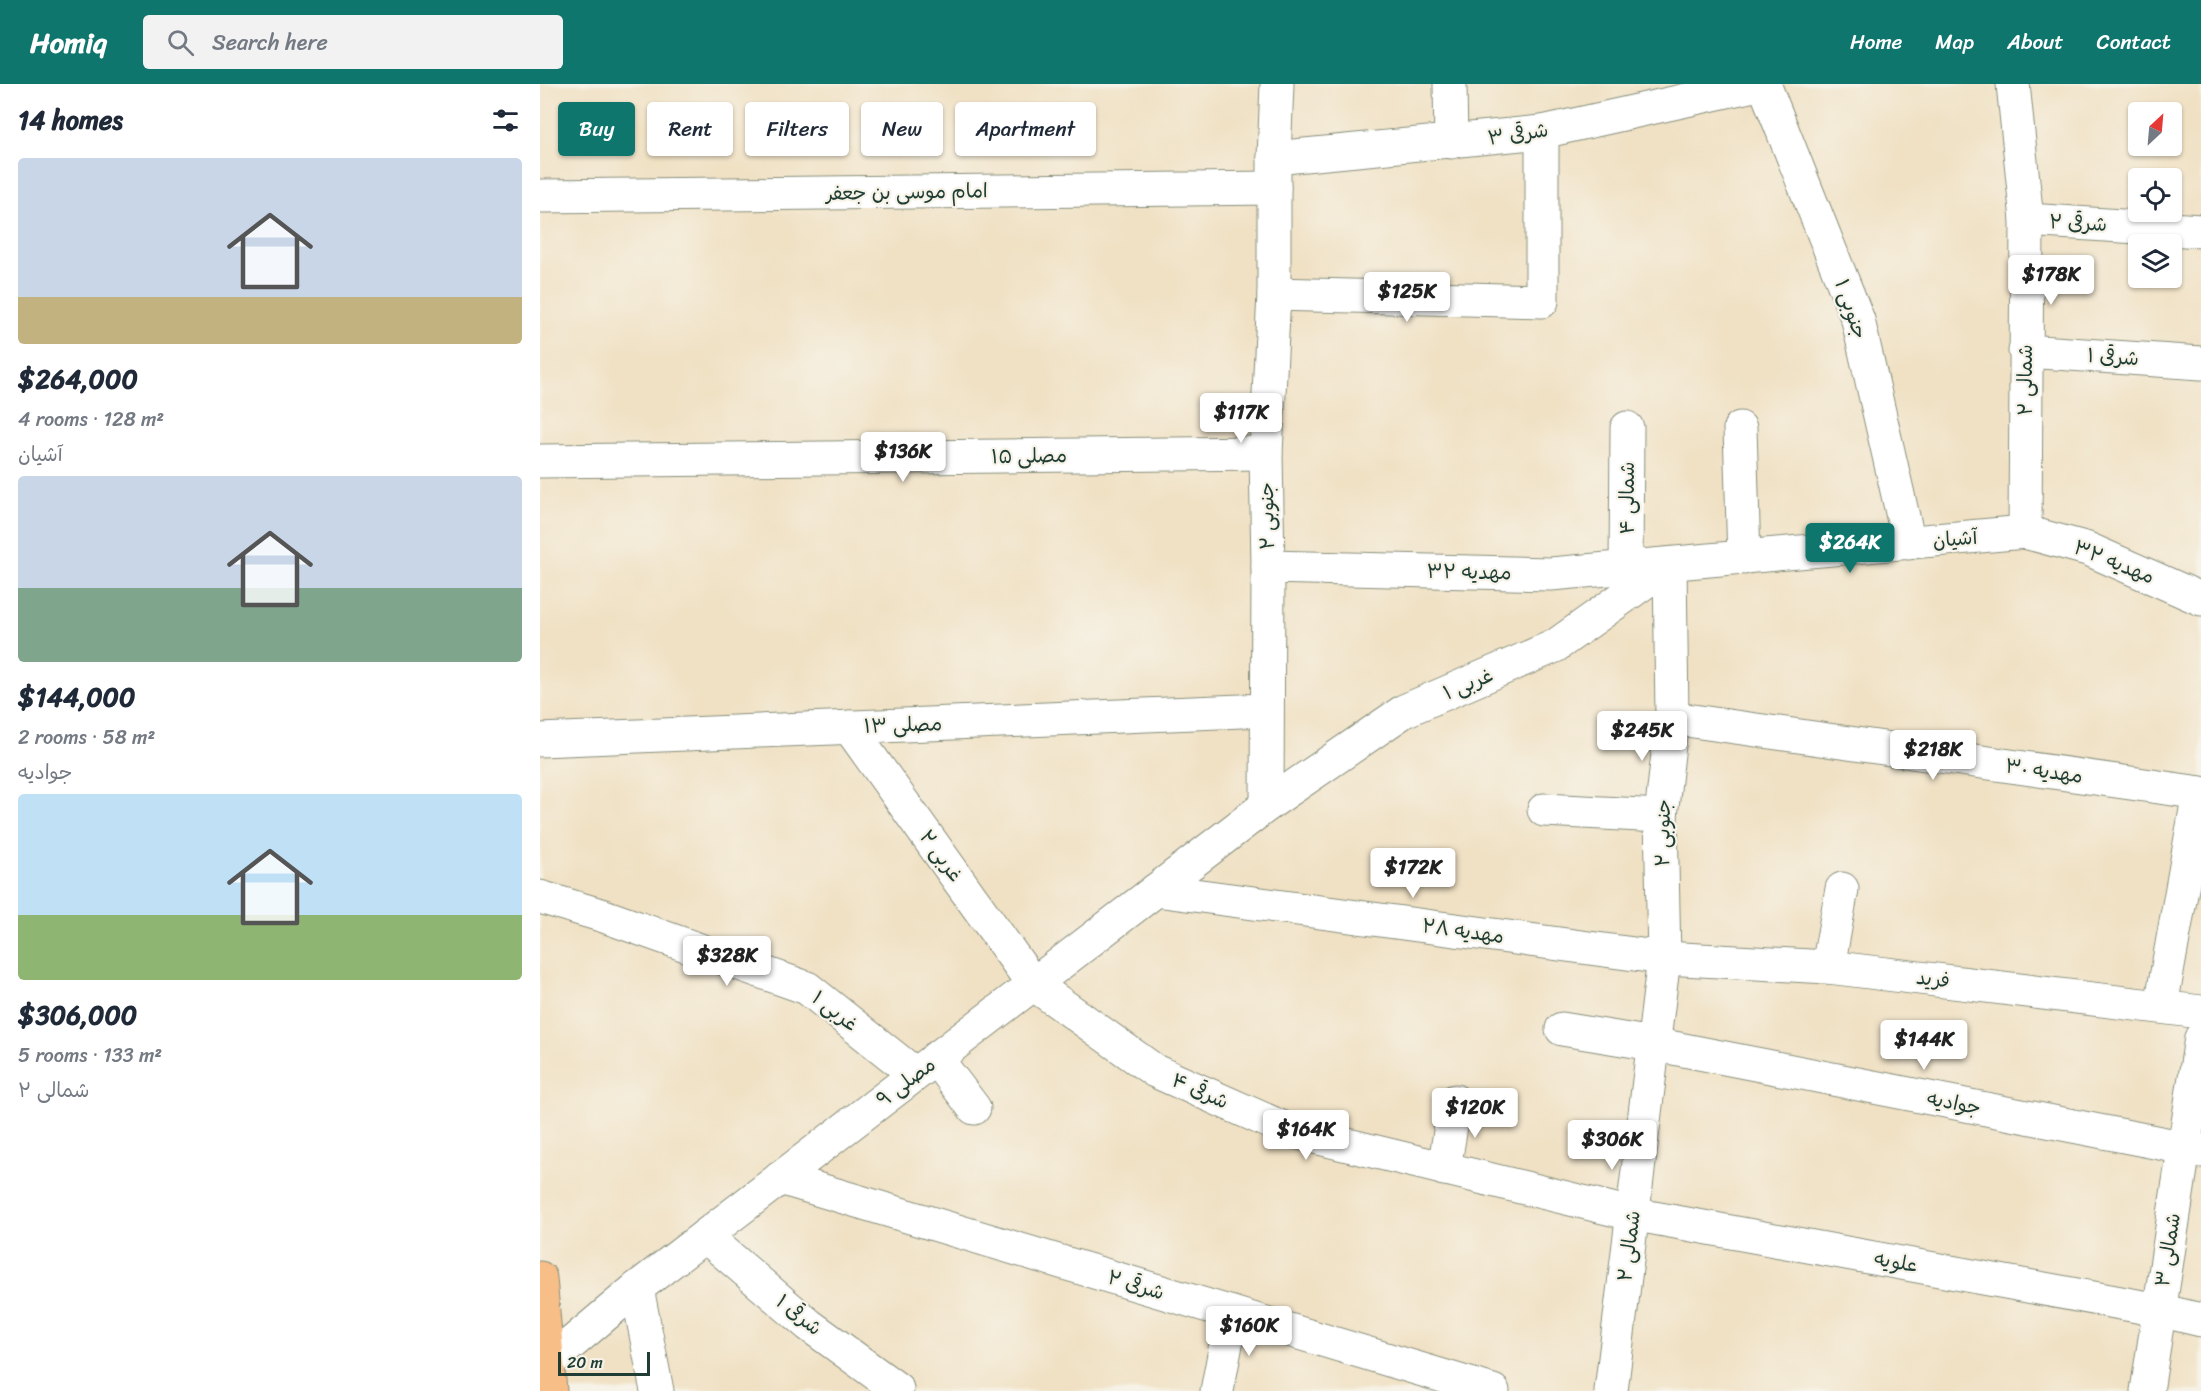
<!DOCTYPE html>
<html lang="en">
<head>
<meta charset="utf-8">
<style>
  body { margin:0; font-family:Sriracha,"Playpen Sans Arabic",sans-serif; background:#f2f2f3; color:#1f2937; height:100vh; display:flex; flex-direction:column; font-size:22px; white-space:nowrap }
  * { box-sizing:border-box; margin:0 }
  p { font-size:20px; color:#747a83 }
  .icon { flex:none; width:33px; height:33px; fill:none; stroke:currentColor; stroke-width:2; stroke-linecap:round; stroke-linejoin:round }
  .map { position:relative; flex:1; overflow:hidden }
  .details { display:flex; flex-direction:column; background:#fff; width:540px }
  .details>* { flex:none }
  .banner { position:absolute; left:18px; top:18px; width:570px; height:54px; display:flex; gap:12px }
  .needle { width:39px; rotate:26deg }
  .tools { position:absolute; left:1588px; top:18px; display:grid; gap:12px }
  .tools a { display:grid; place-items:center; width:54px; height:54px; border-radius:6px; background:#fff; box-shadow:0 2px 4px #0004; font-size:30px }
  .scale { position:absolute; left:18px; bottom:15px; width:92px; box-sizing:border-box; padding-left:6px; border:3px solid #1f3d34; border-top:0; font-size:16px; line-height:21px; white-space:nowrap; color:#1f3d34; -webkit-text-stroke:4px #f7f3e8; paint-order:stroke }
  .price { position:absolute; translate:-50% -51px; padding:0 14px; border-radius:6px; background:#fff; color:#222; font-size:20px; line-height:39px; filter:drop-shadow(0 2px 3px #0008) }
  .price::after { content:''; position:absolute; left:50%; top:36px; width:18px; height:14px; margin-left:-9px; background:inherit; clip-path:polygon(0 0,100% 0,50% 100%) }
  .price.current { background:#0f766e; color:#fff }
  ul { padding:0; list-style:none }
  li { display:grid; align-content:center; gap:12px; height:318px; padding:0 18px }
  li span { display:grid; place-items:center; height:186px; border-radius:6px; color:#555 }
  li>.icon { margin-inline-start:auto }
  span .icon { width:108px; height:108px; fill:#fffc; stroke-width:1 }
  li b { font-size:26px }
  h2 { display:flex; justify-content:space-between; align-items:center; height:72px; padding:0 18px; font-size:26px }
  .tag { padding:0 21px; border-radius:6px; background:#fff; box-shadow:0 2px 4px #0004; font-size:21px; line-height:54px }
  .tag.current { background:#0f766e; color:#fff }
  header { display:flex; align-items:center; gap:36px; box-sizing:border-box; height:84px; padding:0 30px; background:#0f766e; color:#fff }
  header strong { font-size:28px }
  nav { display:flex; gap:33px; margin-inline-start:auto; font-size:21px }
  .search { width:420px; height:54px; background:#f2f2f3; display:flex; align-items:center; gap:15px; box-sizing:border-box; padding:0 21px; border-radius:6px; color:#747a83; font-size:22px }
  main { display:flex; flex:1; min-height:0 }
  .map>svg:first-child { display:block }
  .lines { fill:none; stroke-linecap:round; stroke-linejoin:round }
  .minor-casing { stroke:#888f7c; stroke-width:35 }
  .major-casing { stroke:#888f7c; stroke-width:35 }
  .minor { stroke:#fff; stroke-width:33 }
  .major { stroke:#f7be87; stroke-width:33 }
  .labels { text-anchor:middle; dominant-baseline:central; stroke-width:4.5; stroke-linejoin:round; paint-order:stroke }
  .street-label { font-size:20px; fill:#1f3d34; stroke:#f7f3e8 }
</style>
</head>
<body>
<header>
<strong>Homiq</strong>
<div class="search"><svg class="icon" aria-label="search" viewBox="0 0 24 24"><circle cx="10" cy="10" r="6"/><path d="M15 15l6 6"/></svg>Search here</div>
<nav><a>Home</a><a>Map</a><a>About</a><a>Contact</a></nav>
</header>
<main>
<section class="details">
<h2>14 homes<svg class="icon" aria-label="filters" viewBox="0 0 24 24"><path d="M4 7h16M4 17h16"/><circle cx="9" cy="7" r="2"/><circle cx="15" cy="17" r="2"/></svg></h2>
<ul>
<li><span style="background:linear-gradient(#c9d6e8 75%,#c2b280 0)"><svg class="icon" aria-label="home" viewBox="0 0 24 24"><path d="M3 11l9-7 9 7M6 9v11h12V9"/></svg></span><div><b>$264,000</b><p>4 rooms · 128 m²</p><p>آشیان</p></div></li>
<li><span style="background:linear-gradient(#c9d6e8 60%,#7fa58c 0)"><svg class="icon" aria-label="home" viewBox="0 0 24 24"><path d="M3 11l9-7 9 7M6 9v11h12V9"/></svg></span><div><b>$144,000</b><p>2 rooms · 58 m²</p><p>جوادیه</p></div></li>
<li><span style="background:linear-gradient(#bfe0f5 65%,#8fb573 0)"><svg class="icon" aria-label="home" viewBox="0 0 24 24"><path d="M3 11l9-7 9 7M6 9v11h12V9"/></svg></span><div><b>$306,000</b><p>5 rooms · 133 m²</p><p>۲ شمالی</p></div></li>
</ul>
</section>
<div class="map">
<svg width="1661" height="1307" viewBox="0 0 1661 1307">
  <rect width="100%" height="100%" fill="#f7f3e8"/>
  <filter id="ink" filterUnits="userSpaceOnUse"><feTurbulence type="fractalNoise" baseFrequency=".0167" numOctaves="2"/><feDisplacementMap in="SourceGraphic" scale="12" xChannelSelector="R" yChannelSelector="G"/><feConvolveMatrix kernelMatrix="1 2 1 2 8 2 1 2 1" color-interpolation-filters="sRGB"/></filter>
  <filter id="wash" filterUnits="userSpaceOnUse"><feTurbulence type="fractalNoise" baseFrequency=".008" numOctaves="4" result="noise"/><feDisplacementMap in="SourceGraphic" scale="24" xChannelSelector="R" yChannelSelector="G"/><feGaussianBlur stdDeviation="1.35" result="paint"/><feColorMatrix in="noise" values="0 0 0 0 0 0 0 0 0 0 0 0 0 0 0 0 0 1.4 0 .05"/><feComposite in="paint" operator="in"/></filter>
  <g filter="url(#wash)">
    <rect width="100%" height="100%" fill="#f0e1c4"/>
  </g>
  <g filter="url(#ink)">
    <g class="lines">
      <g class="minor-casing">
        <g id="minor">
          <polyline points="910,0 911,58"/>
          <polyline points="1224,0 1318,236 1369,459"/>
          <polyline points="1473,0 1487,136 1485,448"/>
          <polyline points="734,74 1002,48 1219,0"/>
          <polyline points="0,112 734,104"/>
          <polyline points="1487,136 1661,147"/>
          <polyline points="734,210 1002,217 1002,48"/>
          <polyline points="1485,267 1661,279"/>
          <polyline points="1200,344 1204,474"/>
          <polyline points="0,377 726,369"/>
          <polyline points="728,483 1011,490 1485,448 1548,465 1661,515"/>
          <polyline points="1086,484 1087,344"/>
          <polyline points="1132,634 1661,709"/>
          <polyline points="309,643 493,900 615,987 750,1047 1092,1130 1619,1226 1661,1236"/>
          <polyline points="0,656 726,626"/>
          <polyline points="727,721 728,483 726,369 734,210 734,74 737,0"/>
          <polyline points="1004,726 1121,732"/>
          <polyline points="616,806 1124,874 1288,883 1661,928"/>
          <polyline points="0,813 64,832 267,904 375,990"/>
          <polyline points="1288,883 1302,805"/>
          <polyline points="1621,922 1659,709"/>
          <polyline points="1022,945 1113,960 1661,1067"/>
          <polyline points="396,974 434,1024"/>
          <polyline points="904,1085 915,1017"/>
          <polyline points="240,1094 953,1307"/>
          <polyline points="165,1152 269,1241 357,1305"/>
          <polyline points="97,1204 117,1307"/>
          <polyline points="8,1279 97,1204 727,721 864,627 1015,562 1130,480"/>
          <polyline points="677,1307 692,1229"/>
          <polyline points="1071,1307 1124,874 1121,732 1132,634 1130,480"/>
          <polyline points="1607,1307 1661,954"/>
        </g>
      </g>
      <g class="major-casing">
        <polyline id="major" points="0,1194 10,1307"/>
      </g>
      <use href="#minor" class="minor"/>
      <use href="#major" class="major"/>
    </g>
  </g>
  <g class="labels">
    <g class="street-label">
      <text transform="translate(978 50) rotate(-8)">شرقی ۳</text>
      <text transform="translate(367 108) rotate(-1)">امام موسی بن جعفر</text>
      <text transform="translate(1538 139) rotate(3)">شرقی ۲</text>
      <text transform="translate(1311 225) rotate(71)">جنوبی ۱</text>
      <text transform="translate(1573 273) rotate(4)">شرقی ۱</text>
      <text transform="translate(1485 296) rotate(-90)">شمالی ۲</text>
      <text transform="translate(489 372) rotate(-1)">مصلی ۱۵</text>
      <text transform="translate(1087 414) rotate(-90)">شمالی ۴</text>
      <text transform="translate(727 432) rotate(-91)">جنوبی ۲</text>
      <text transform="translate(1415 455) rotate(-5)">آشیان</text>
      <text transform="translate(1574 478) rotate(22)">مهدیه ۳۲</text>
      <text transform="translate(929 488) rotate(1)">مهدیه ۳۲</text>
      <text transform="translate(928 600) rotate(-23)">۱ غربی</text>
      <text transform="translate(363 641) rotate(-2)">مصلی ۱۳</text>
      <text transform="translate(1504 687) rotate(8)">مهدیه ۳۰</text>
      <text transform="translate(1123 749) rotate(-89)">۲ جنوبی</text>
      <text transform="translate(401 772) rotate(54)">۲ غربی</text>
      <text transform="translate(923 847) rotate(8)">مهدیه ۲۸</text>
      <text transform="translate(1393 895) rotate(7)">فرید</text>
      <text transform="translate(295 927) rotate(38)">۱ غربی</text>
      <text transform="translate(366 998) rotate(-37)">مصلی ۹</text>
      <text transform="translate(660 1007) rotate(24)">۴ شرقی</text>
      <text transform="translate(1414 1019) rotate(11)">جوادیه</text>
      <text transform="translate(1089 1162) rotate(-83)">۲ شمالی</text>
      <text transform="translate(1628 1166) rotate(-81)">۳ شمالی</text>
      <text transform="translate(1356 1178) rotate(10)">علویه</text>
      <text transform="translate(596 1201) rotate(17)">۲ شرقی</text>
      <text transform="translate(259 1231) rotate(39)">۱ شرقی</text>
    </g>
  </g>
</svg>
<div class="tools">
<a><svg class="needle" viewBox="-14 -14 28 28"><path d="M0-13l5 13h-10z" fill="#e53935"/><path d="M0 13l5-13h-10z" fill="#747a83"/></svg></a>
<a><svg class="icon" aria-label="locate" viewBox="0 0 24 24"><circle cx="12" cy="12" r="6"/><path d="M12 2v4M12 18v4M2 12h4M18 12h4"/></svg></a>
<a><svg class="icon" aria-label="layers" viewBox="0 0 24 24"><path d="M12 4l9 5-9 5-9-5zM3 14l9 5 9-5"/></svg></a>
</div>
<div class="scale">20 m</div>
<b class="price" style="left:1511px;top:222px">$178K</b>
<b class="price" style="left:867px;top:239px">$125K</b>
<b class="price" style="left:701px;top:360px">$117K</b>
<b class="price" style="left:363px;top:399px">$136K</b>
<b class="price current" style="left:1310px;top:490px">$264K</b>
<b class="price" style="left:1102px;top:678px">$245K</b>
<b class="price" style="left:1393px;top:697px">$218K</b>
<b class="price" style="left:873px;top:815px">$172K</b>
<b class="price" style="left:187px;top:903px">$328K</b>
<b class="price" style="left:1384px;top:987px">$144K</b>
<b class="price" style="left:935px;top:1055px">$120K</b>
<b class="price" style="left:766px;top:1077px">$164K</b>
<b class="price" style="left:1072px;top:1087px">$306K</b>
<b class="price" style="left:709px;top:1273px">$160K</b>
<div class="banner">
<a class="tag current">Buy</a>
<a class="tag">Rent</a>
<a class="tag">Filters</a>
<a class="tag">New</a>
<a class="tag">Apartment</a>
</div>
</div>
</main>
</body>
</html>
